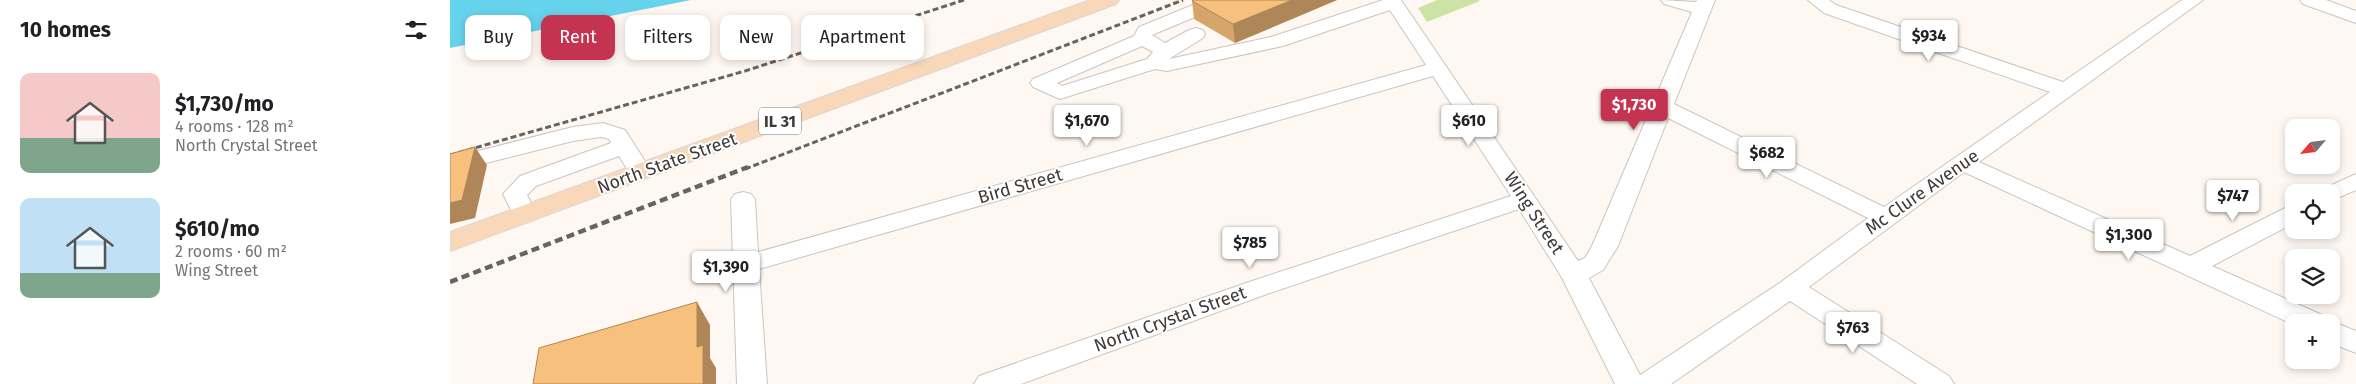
<!DOCTYPE html>
<html lang="en">
<head>
<meta charset="utf-8">
<style>
  body { margin:0; font-family:"Fira Sans",sans-serif; background:#f6f6f6; color:#202124; height:100vh; display:flex; flex-direction:column; font-size:19px; white-space:nowrap }
  * { box-sizing:border-box; margin:0 }
  p { font-size:16px; color:#757577 }
  .icon { flex:none; width:28px; height:28px; fill:none; stroke:currentColor; stroke-width:2; stroke-linecap:round; stroke-linejoin:round }
  .map { position:relative; flex:1; overflow:hidden }
  .sheet { display:flex; flex-direction:column; background:#fff; width:450px }
  .sheet>* { flex:none }
  .top-card { position:absolute; left:15px; top:15px; width:475px; height:45px; display:flex; gap:10px }
  .needle { width:32px; rotate:242deg }
  .tools { position:absolute; left:1835px; top:119px; display:grid; gap:10px }
  .tools a { display:grid; place-items:center; width:55px; height:55px; border-radius:10px; background:#fff; box-shadow:0 2px 8px #0003; font-size:25px }
  .price { position:absolute; translate:-50% -42px; padding:0 11px; border-radius:5px; background:#fff; color:#222; font-size:16px; line-height:32px; filter:drop-shadow(0 1px 2px #0008) }
  .price::after { content:''; position:absolute; left:50%; top:30px; width:15px; height:11px; margin-left:-8px; background:inherit; clip-path:polygon(0 0,100% 0,50% 100%) }
  .price.on { background:#c43451; color:#fff }
  ul { padding:0; list-style:none }
  li { display:flex; align-items:center; gap:15px; height:125px; padding:0 20px }
  li span { display:grid; place-items:center; flex:none; width:140px; height:100px; border-radius:10px; color:#555 }
  li>.icon { margin-inline-start:auto }
  span .icon { width:60px; height:60px; fill:#fffc; stroke-width:1 }
  li b { font-size:21px }
  h2 { display:flex; justify-content:space-between; align-items:center; height:60px; padding:0 20px; font-size:21px }
  .tag { padding:0 18px; border-radius:10px; background:#fff; box-shadow:0 2px 8px #0003; font-size:18px; line-height:45px }
  .tag.on { background:#c43451; color:#fff }
  main { display:flex; flex:1; min-height:0 }
  .map>svg:first-child { display:block }
  .green { fill:#cde3a6 }
  .water { fill:#66d3ed }
  .lines { fill:none; stroke-linecap:round; stroke-linejoin:round }
  .minor-casing { stroke:#ccc4bd; stroke-width:2 }
  .major-casing { stroke:#d8d8d7; stroke-width:2 }
  .minor { fill:#fff; fill-rule:evenodd }
  .major { fill:#f8d8b8; fill-rule:evenodd }
  .rail-far1 { stroke:#676360; stroke-width:3; stroke-dasharray:6 3; stroke-linecap:butt }
  .rail { stroke:#676360; stroke-width:4.5; stroke-dasharray:8 4.5; stroke-linecap:butt }
  .wall { fill:#d5a56c }
  .shaded-wall { fill:#ae8658 }
  .building { fill:#f8c07d; stroke:#ae8658 }
  .labels { text-anchor:middle; dominant-baseline:central; stroke-width:4; stroke-linejoin:round; paint-order:stroke }
  .shield { fill:#fff; stroke:#787574; stroke-width:1 }
  .shield-label { font-size:16px; font-weight:bold; fill:#3e3a38 }
  .street-label { font-size:18px; fill:#3e3a38; stroke:#fff }
</style>
</head>
<body>
<main>
<section class="sheet">
<h2>10 homes<svg class="icon" aria-label="filters" viewBox="0 0 24 24"><path d="M4 7h16M4 17h16"/><circle cx="9" cy="7" r="2"/><circle cx="15" cy="17" r="2"/></svg></h2>
<ul>
<li><span style="background:linear-gradient(#f6c9c9 65%,#7fa58c 0)"><svg class="icon" aria-label="home" viewBox="0 0 24 24"><path d="M3 11l9-7 9 7M6 9v11h12V9"/></svg></span><div><b>$1,730/mo</b><p>4 rooms · 128 m²</p><p>North Crystal Street</p></div></li>
<li><span style="background:linear-gradient(#bfe0f5 75%,#7fa58c 0)"><svg class="icon" aria-label="home" viewBox="0 0 24 24"><path d="M3 11l9-7 9 7M6 9v11h12V9"/></svg></span><div><b>$610/mo</b><p>2 rooms · 60 m²</p><p>Wing Street</p></div></li>
</ul>
</section>
<div class="map">
<svg width="1906" height="384" viewBox="0 0 1906 384">
  <rect width="100%" height="100%" fill="#fff8f2"/>
  <polygon class="green" points="987,0 1028,0 1030,1 977,22 968,8"/>
  <polygon class="water" points="0,0 241,0 0,48"/>
  <g class="lines">
    <g class="minor-casing">
      <g id="minor">
        <path d="M755,0H779L776,4L702,35L715,43L739,30L746,28L753,30L755,34L753,38L719,59L821,37L933,0H951L1128,261L1135,258L1142,246L1242,12L1214,4L1211,0L1246,2L1247,0H1265L1224,104L1434,207L1600,92L1374,13L1358,0H1379L1386,5L1613,82L1732,0H1753L1529,162L1740,256L1835,208L1844,206V223L1762,266L1872,315L1876,322H1844V325L1514,172L1359,287L1499,376L1504,384H1467L1340,301L1221,384H1165L1111,276L1069,209L817,294L571,384H524L529,376L799,282L1061,196L983,76L309,269L317,384H287L281,199L285,194L293,192L301,194L305,199L308,252L976,65L940,10L833,46L717,71L705,69L610,99L583,87L580,83L583,79L684,36L689,27ZM692,46L703,52L697,59L612,86L607,83ZM1218,118L1418,218L1331,282L1190,375L1139,278L1153,270L1168,246Z"/>
        <polygon points="1850,0 1876,0 1906,11 1906,23 1853,4"/>
        <polygon points="153,123 175,130 202,172 198,177 190,179 182,177 169,156 86,186 77,195 87,215 84,220 75,223 66,220 53,194 70,176 161,143 159,139 151,137 123,141 0,172 0,158 123,127"/>
        <polygon points="1906,174 1906,190 1881,201 1881,192 1870,192 1873,189"/>
        <polygon points="1881,321 1906,331 1906,353 1881,343 1881,322 1876,322"/>
      </g>
    </g>
    <g class="major-casing">
      <polygon id="major" points="640,0 669,0 666,4 0,251 0,232"/>
    </g>
    <use href="#minor" class="minor"/>
    <use href="#major" class="major"/>
    <g class="rail-far1">
      <polyline points="0,155 295,71 514,0"/>
      <polyline points="295,169 733,0"/>
    </g>
    <polyline class="rail" points="0,282 298,167"/>
  </g>
  <polygon class="wall" points="744,0 887,0 785,43 744,19 742,1"/>
  <g class="shaded-wall">
    <polygon points="842,0 887,0 785,43 783,24"/>
    <polygon points="25,147 37,165 25,218 0,224 0,203"/>
    <polygon points="247,302 260,325 260,358 266,368 266,384 253,384 247,347"/>
  </g>
  <g class="building">
    <polygon points="744,0 842,0 783,24 742,1"/>
    <polygon points="25,147 12,200 0,203 0,154"/>
    <polygon points="247,302 247,347 253,345 253,384 83,384 89,348"/>
  </g>
  <g class="labels">
    <rect class="shield" x="309" y="107.5" width="42" height="27" rx="4"/>
    <g class="shield-label">
      <text x="330" y="121">IL 31</text>
    </g>
    <g class="street-label">
      <text transform="translate(217 163) rotate(-20)">North State Street</text>
      <text transform="translate(570 186) rotate(-16)">Bird Street</text>
      <text transform="translate(1472 192) rotate(-35)">Mc Clure Avenue</text>
      <text transform="translate(1084 213) rotate(57)">Wing Street</text>
      <text transform="translate(720 319) rotate(-20)">North Crystal Street</text>
    </g>
  </g>
</svg>
<div class="tools">
<a><svg class="needle" viewBox="-14 -14 28 28"><path d="M0-13l5 13h-10z" fill="#e53935"/><path d="M0 13l5-13h-10z" fill="#757577"/></svg></a>
<a><svg class="icon" aria-label="locate" viewBox="0 0 24 24"><circle cx="12" cy="12" r="6"/><path d="M12 2v4M12 18v4M2 12h4M18 12h4"/></svg></a>
<a><svg class="icon" aria-label="layers" viewBox="0 0 24 24"><path d="M12 4l9 5-9 5-9-5zM3 14l9 5 9-5"/></svg></a>
<a>+</a>
</div>
<b class="price" style="left:1479px;top:62px">$934</b>
<b class="price on" style="left:1184px;top:131px">$1,730</b>
<b class="price" style="left:637px;top:147px">$1,670</b>
<b class="price" style="left:1019px;top:147px">$610</b>
<b class="price" style="left:1317px;top:179px">$682</b>
<b class="price" style="left:1783px;top:222px">$747</b>
<b class="price" style="left:1679px;top:261px">$1,300</b>
<b class="price" style="left:800px;top:269px">$785</b>
<b class="price" style="left:276px;top:293px">$1,390</b>
<b class="price" style="left:1403px;top:354px">$763</b>
<div class="top-card">
<a class="tag">Buy</a>
<a class="tag on">Rent</a>
<a class="tag">Filters</a>
<a class="tag">New</a>
<a class="tag">Apartment</a>
</div>
</div>
</main>
</body>
</html>
